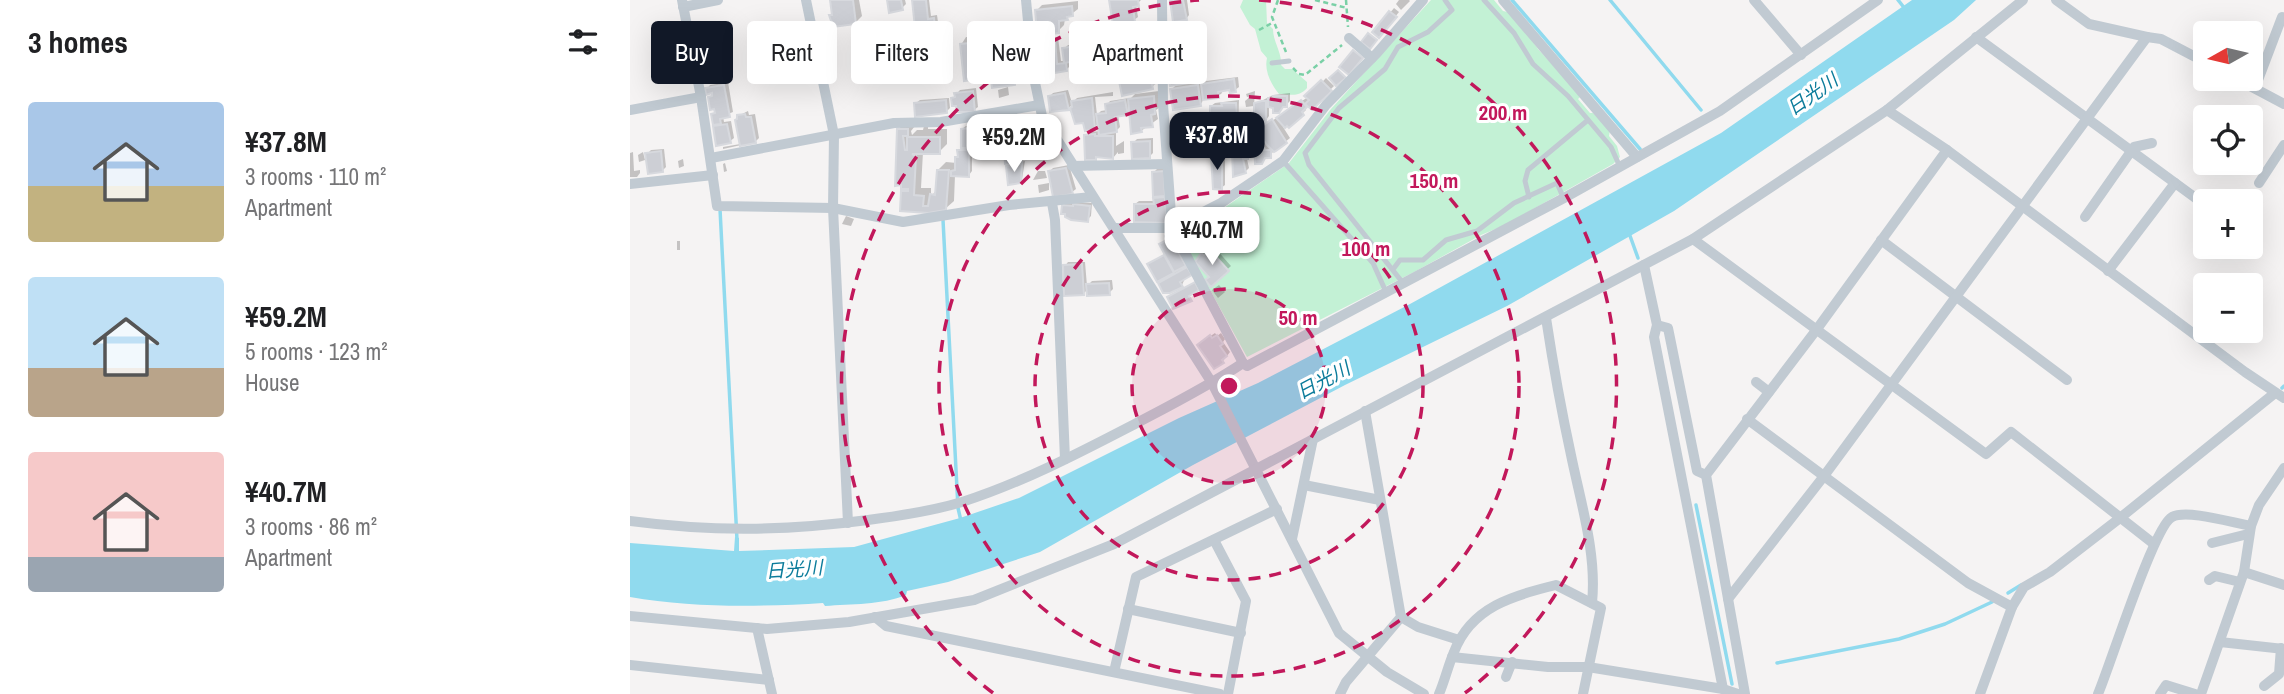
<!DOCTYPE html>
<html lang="en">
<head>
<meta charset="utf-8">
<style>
  body { margin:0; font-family:"Archivo Narrow","Noto Sans JP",sans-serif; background:#f6f6f6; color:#202124; height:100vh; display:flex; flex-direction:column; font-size:26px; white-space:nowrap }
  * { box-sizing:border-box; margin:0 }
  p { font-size:23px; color:#757577 }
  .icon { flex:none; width:38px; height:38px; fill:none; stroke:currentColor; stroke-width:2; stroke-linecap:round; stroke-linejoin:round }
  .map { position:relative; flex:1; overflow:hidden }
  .panel { display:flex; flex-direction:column; background:#fff; width:630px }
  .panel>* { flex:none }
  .hud { position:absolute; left:21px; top:21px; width:665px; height:63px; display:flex; gap:14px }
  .needle { width:46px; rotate:262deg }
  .tools { position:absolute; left:1563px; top:21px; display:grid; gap:14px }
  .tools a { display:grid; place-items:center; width:70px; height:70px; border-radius:7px; background:#fff; box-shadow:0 7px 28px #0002; font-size:35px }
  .price { position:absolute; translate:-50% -60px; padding:0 16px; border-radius:14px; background:#fff; color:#222; font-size:23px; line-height:46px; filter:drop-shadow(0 2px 4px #0008) }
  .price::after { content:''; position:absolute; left:50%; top:42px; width:21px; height:16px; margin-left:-10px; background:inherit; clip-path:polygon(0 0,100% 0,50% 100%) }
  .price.selected { background:#111827; color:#fff }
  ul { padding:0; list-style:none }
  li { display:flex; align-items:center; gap:21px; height:175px; padding:0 28px }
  li span { display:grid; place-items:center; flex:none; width:196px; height:140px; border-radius:7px; color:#555 }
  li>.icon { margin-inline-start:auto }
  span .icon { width:84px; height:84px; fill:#fffc; stroke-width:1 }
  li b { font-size:30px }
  h2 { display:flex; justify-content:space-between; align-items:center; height:84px; padding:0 28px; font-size:30px }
  .tag { padding:0 24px; border-radius:7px; background:#fff; box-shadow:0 7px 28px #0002; font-size:24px; line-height:63px }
  .tag.selected { background:#111827; color:#fff }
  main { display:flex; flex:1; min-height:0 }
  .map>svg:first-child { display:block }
  .green { fill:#c3f1d5 }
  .water { fill:#90daee }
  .shadow { fill:#0003 }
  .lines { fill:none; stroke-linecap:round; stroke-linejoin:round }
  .stream { stroke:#90daee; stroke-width:3.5 }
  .building { fill:#cdcfd5; stroke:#d7d9de; stroke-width:2 }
  .path { stroke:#7ad0a6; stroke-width:2.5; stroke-dasharray:5 3.5; stroke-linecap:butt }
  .lane { stroke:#c1cad2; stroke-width:5 }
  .street { stroke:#c1cad2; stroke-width:10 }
  .ring { fill:none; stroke:#c2185b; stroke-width:3.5; stroke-dasharray:12 9 }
  .labels { text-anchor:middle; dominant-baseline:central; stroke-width:6; stroke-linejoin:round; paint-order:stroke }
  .water-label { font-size:19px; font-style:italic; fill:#0c7c9b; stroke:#fff }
  .centre { fill:#c2185b; stroke:#fff; stroke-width:3.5 }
  .ring-label { font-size:21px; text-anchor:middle; font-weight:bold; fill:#c2185b; stroke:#fff; stroke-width:6; stroke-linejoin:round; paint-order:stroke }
</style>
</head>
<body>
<main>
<section class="panel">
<h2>3 homes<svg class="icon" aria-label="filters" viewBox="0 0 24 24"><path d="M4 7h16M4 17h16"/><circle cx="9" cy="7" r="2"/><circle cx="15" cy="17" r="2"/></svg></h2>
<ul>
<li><span style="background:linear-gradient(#a9c7e8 60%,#c2b280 0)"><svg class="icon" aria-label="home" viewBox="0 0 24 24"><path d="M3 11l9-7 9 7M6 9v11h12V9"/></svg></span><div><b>¥37.8M</b><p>3 rooms · 110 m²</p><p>Apartment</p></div></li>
<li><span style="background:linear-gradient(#bfe0f5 65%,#b9a48a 0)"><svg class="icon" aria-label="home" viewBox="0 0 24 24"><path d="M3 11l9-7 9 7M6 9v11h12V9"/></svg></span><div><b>¥59.2M</b><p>5 rooms · 123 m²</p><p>House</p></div></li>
<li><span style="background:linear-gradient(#f6c9c9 75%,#9aa5b1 0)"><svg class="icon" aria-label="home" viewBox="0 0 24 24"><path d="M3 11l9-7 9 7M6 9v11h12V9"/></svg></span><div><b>¥40.7M</b><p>3 rooms · 86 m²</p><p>Apartment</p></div></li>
</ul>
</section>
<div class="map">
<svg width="1654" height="694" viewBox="0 0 1654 694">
  <rect width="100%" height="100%" fill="#f5f3f3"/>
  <g class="green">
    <path d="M613,0H636L637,23L643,29C643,42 652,52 651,65L655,69H662L677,82V88C668,98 661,94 649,94C641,84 634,71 637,58L631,51L625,29L620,25L610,7Z"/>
    <polygon points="801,0 864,0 873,11 882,13 908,49 951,96 948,99 960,113 963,113 980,130 979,136 987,146 990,157 983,164 875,225 851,235 786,271 617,357 547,230 587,207 591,210 659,163 701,109"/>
  </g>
  <path class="water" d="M1282,0H1346L1324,20L1044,211L877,306L715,385L563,465L410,552L318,582L277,591L276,595C252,605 221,604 195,606L193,603C131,607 61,608 0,597V543L104,551L105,537L109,538V551L224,547L330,518L389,498L549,418L628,383L780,304L1091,133Z"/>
  <g class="shadow">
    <polygon points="201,0 229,0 232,16 226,22 200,16 203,13"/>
    <polygon points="258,0 275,0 276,4 272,8"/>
    <polygon points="283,0 299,0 301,16 307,15 309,29 305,33"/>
    <polygon points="481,0 511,0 506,5 508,17 504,20"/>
    <polygon points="542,0 557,0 559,15 556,19"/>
    <polygon points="769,0 779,0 780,1 771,10 766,4"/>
    <polygon points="448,1 448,9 435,19 434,25 428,31 406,11 412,5"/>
    <polygon points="764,8 769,12 753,32 745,31"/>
    <polygon points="548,24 551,36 548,39 558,37 561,59 558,62 540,43 545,39 542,27"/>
    <polygon points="357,30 358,36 356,37 360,71 354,77 331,45 336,37 349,38 350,32"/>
    <polygon points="389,33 391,48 388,52 376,38 380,34"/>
    <polygon points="459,33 459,54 455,57 439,60 440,66 436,70 426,71 425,62 413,47 413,42 417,38 428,37 431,61 436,61 434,49 438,45 449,44 449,34"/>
    <polygon points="523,45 526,55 530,54 526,68 527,72 530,72 529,90 528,81 522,87 491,82 494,78 506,76 504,52 508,48"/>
    <polygon points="386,64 388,80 384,83 362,73 370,66"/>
    <polygon points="566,66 568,77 561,83 572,82 572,85 576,81 608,77 609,87 605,90 601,88 591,89 592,93 588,96 574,98 571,104 542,89 548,83 540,73 543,70"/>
    <polygon points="170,71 169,75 160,77 161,73"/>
    <polygon points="696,78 704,86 682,108 678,104 674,107 676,110 659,126 657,124 653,127 660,138 631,162 626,139 634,135 633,127 678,97"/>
    <polygon points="98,82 103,112 93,116 94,122 101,121 104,138 99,142 88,144 83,114 86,111 80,98 87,91 77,89 80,85"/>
    <polygon points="378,87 379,95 369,98 368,90"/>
    <polygon points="346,88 348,107 344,110 323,98 330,90"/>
    <polygon points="438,90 442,103 447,98 483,92 483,96 465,97 467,115 471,111 477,110 477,105 480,101 499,98 499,100 505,94 529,91 530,107 526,110 528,119 511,131 500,110 497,113 488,115 490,127 486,131 486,146 494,141 494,153 488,154 488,152 483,158 456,135 460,132 470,131 469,123 464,127 455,121 446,122 441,106 438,108 419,97 423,93"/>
    <polygon points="625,91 624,106 616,107 615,101 621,96 617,97 616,94"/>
    <polygon points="660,93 660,101 649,112 644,106 639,106 639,116 636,120 625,104 643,95"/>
    <polygon points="319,98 320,108 316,112 286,103 290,100"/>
    <polygon points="609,100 608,125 614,125 613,115 621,112 621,138 618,142 614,139 608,145 599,145 600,126 596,126 594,148 590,152 595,152 595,185 591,188 583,156 588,152 582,130 584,128 581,106 585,103"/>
    <polygon points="118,111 119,115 125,114 129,138 125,142 93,149 93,147 116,143 108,116"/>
    <polygon points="386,115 386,120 391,120 395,157 389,162 395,161 392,179 388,182 378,166 383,161 373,119 377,116"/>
    <polygon points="276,121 285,126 281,131 282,135 287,130 293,130 294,126 298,126 298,129 317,129 317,144 309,152 293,152 291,188 301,188 301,196 307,190 308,170 316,162 327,163 327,158 333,147 332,129 336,126 343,126 343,143 339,147 342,147 342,171 339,175 325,175 324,201 315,209 297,211 273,191 277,187 268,130"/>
    <polygon points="523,138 523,153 519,157 503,143 507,139"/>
    <polygon points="614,146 619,168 615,172 603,150 607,147"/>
    <polygon points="34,149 36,167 33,170 17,154 21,150"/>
    <polygon points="3,152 4,171 10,170 10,173 7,177 0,177 0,153"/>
    <polygon points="13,152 15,160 9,162 8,155"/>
    <polygon points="53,159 54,166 49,168 48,161"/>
    <polygon points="95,163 97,171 94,172 93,164"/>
    <polygon points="439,165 446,189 442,192 420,171 423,168"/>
    <polygon points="537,168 540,217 505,204 509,201 525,201 523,173 527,169"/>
    <polygon points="408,171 415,171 417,178 403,180"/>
    <polygon points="419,183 419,190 409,193 408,185"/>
    <polygon points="437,202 462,203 461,216 457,220 433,206"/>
    <polygon points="216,216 224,219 221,226 212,224"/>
    <polygon points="541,233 559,261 549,270 561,265 552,285 534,291 519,264 536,253 532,244 538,239 537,237"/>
    <rect x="47" y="241" width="3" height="9"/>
    <polygon points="585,248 601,266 581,284 581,277 568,261 576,250 579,253"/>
    <polygon points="438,262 455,262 457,286 462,281 482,280 483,289 479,293 458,289 453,294 435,266"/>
    <polygon points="589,285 595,292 588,298 582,290"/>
    <polygon points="585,333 587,336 591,333 595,339 593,342 600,352 593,361 573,341"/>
  </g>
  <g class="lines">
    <g class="stream">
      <polyline points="882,0 1010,149"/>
      <polyline points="980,0 1071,110"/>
      <polyline points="1268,0 1276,10"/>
      <polyline points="90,209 107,540"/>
      <polyline points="313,220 328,508 331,521"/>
      <polyline points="999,233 1008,258"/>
      <polyline points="1652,388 1654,386"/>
      <polyline points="1066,505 1102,684"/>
      <polyline points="1378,593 1391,585"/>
      <polyline points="1147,663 1269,639 1315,624 1362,602"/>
    </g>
  </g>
  <g class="building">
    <polygon points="200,0 223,0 226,24 203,27 199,15 202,15"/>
    <polygon points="257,0 271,0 273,10 259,13"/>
    <polygon points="282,0 296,0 298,19 304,18 306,35 286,37"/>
    <polygon points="479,0 508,0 509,6 503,7 505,22 483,25"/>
    <polygon points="540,0 553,0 557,20 543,22"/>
    <polygon points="442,6 443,16 437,17 438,20 429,21 429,33 410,35 409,32 407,32 405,10"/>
    <polygon points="759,11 767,17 749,38 742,32"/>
    <polygon points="550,24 553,37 543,39 540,26"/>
    <polygon points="458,33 459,44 447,45 446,34"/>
    <polygon points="738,33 747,40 740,49 731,42"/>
    <polygon points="386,36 388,54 376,55 374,37"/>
    <polygon points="425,40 427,64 436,63 437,71 424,73 423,64 411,65 409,48 412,48 411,41"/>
    <polygon points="555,40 559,64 543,67 538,42"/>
    <polygon points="350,42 355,78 334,81 330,44"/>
    <polygon points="454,45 456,59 434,63 432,48"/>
    <polygon points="520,47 523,58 526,57 529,70 504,74 502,51"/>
    <polygon points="723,50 733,58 719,75 709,67"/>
    <polygon points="383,67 385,85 362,88 360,73 365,72 365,69"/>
    <polygon points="552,69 563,69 565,82 540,86 538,73"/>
    <polygon points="708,70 716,78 706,86 699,78"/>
    <polygon points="523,73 526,83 522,84 523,89 492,96 489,81"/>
    <polygon points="604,79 606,92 600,93 599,90 588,92 589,98 573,100 571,84"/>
    <polygon points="691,80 702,91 682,110 675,104 679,100 674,96"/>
    <polygon points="94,85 100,117 90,119 91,124 83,125 81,114 85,113 84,109 80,110 78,97 82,96 82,93 76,95 75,88"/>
    <polygon points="568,85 571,106 543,110 540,89"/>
    <polygon points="343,91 345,112 326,112 326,106 322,106 321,98 325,97 324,93"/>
    <polygon points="435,93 439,110 420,112 418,96"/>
    <polygon points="524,96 525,114 521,115 523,127 511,128 512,132 501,134 498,99"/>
    <polygon points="643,96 657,96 657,107 653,107 649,113 643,113 643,108 638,107 638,98 643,98"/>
    <polygon points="462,98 465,129 455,131 453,123 445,124 440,108 442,107 441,101"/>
    <polygon points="316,100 317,113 285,117 284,103"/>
    <polygon points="495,100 498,115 485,117 487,132 469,135 466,114 476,113 475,104"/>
    <polygon points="671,100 677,107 672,112 674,115 659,128 657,126 655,128 646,118"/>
    <polygon points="632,101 636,101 636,122 624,125 624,103"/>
    <polygon points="591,103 606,103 607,115 580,116 580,106 592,106"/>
    <polygon points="115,114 116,117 121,117 126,143 110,146 105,120 107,119 107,115"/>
    <polygon points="612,115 618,115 618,159 615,159 616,144 613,144"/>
    <polygon points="580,116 605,116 605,127 582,128"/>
    <polygon points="382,118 383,123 387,123 392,162 375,164 372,119"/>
    <polygon points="642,119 657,143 646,151 644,152 637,145 627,130"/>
    <polygon points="97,124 101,143 86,146 83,126"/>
    <polygon points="340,128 340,148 331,148 331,129"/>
    <polygon points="598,128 611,128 609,147 598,147"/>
    <polygon points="267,129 278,129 278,136 273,136 275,150 277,150 277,137 310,137 310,154 282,154 286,156 284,195 294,196 293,206 298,206 300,194 305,195 307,170 319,170 316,210 298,213 270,211 271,191 278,191 278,189 271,189 271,185 265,186"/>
    <polygon points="580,129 593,129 591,153 580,153"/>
    <polygon points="465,134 465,136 483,136 483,159 466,157 466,160 455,160 454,135"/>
    <polygon points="631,138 635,150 641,150 641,158 635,158 632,164 625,164 624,139"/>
    <polygon points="520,141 520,158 502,159 501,142"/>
    <polygon points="611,149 616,173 603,177 602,150"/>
    <polygon points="327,150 339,150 339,177 321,176 321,171 325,170 325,157 328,157"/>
    <polygon points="31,151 33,172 18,174 15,153"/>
    <polygon points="581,155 592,155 592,190 583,189"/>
    <polygon points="392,164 391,183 378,185 376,166"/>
    <polygon points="436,168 443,194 423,197 418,171"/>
    <polygon points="534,171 535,196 523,197 522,172"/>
    <polygon points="535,197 537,223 504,222 504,204 524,204 523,198"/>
    <polygon points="443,204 460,206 458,222 441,220 435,217 435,214 431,214 432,205 443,206"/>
    <polygon points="538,234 556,266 544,272 529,244 537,240 535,236"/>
    <polygon points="580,250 599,271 581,287 575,280 579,277 565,262 571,253 574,255"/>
    <polygon points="534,255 544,273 527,282 517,264"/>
    <polygon points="452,264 454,295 434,296 433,265"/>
    <polygon points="557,267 562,275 550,282 553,287 540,293 533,293 528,283"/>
    <polygon points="565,282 569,290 559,296 562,301 543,309 537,297"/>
    <polygon points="479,283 480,295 457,296 456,284"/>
    <polygon points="580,335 582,338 587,335 593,344 590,346 597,356 592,360 594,363 584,369 567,345"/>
  </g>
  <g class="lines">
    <g class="path">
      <polyline points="648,0 642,17 656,52"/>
      <polyline points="685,0 717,8"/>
      <polyline points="716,0 718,27"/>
      <polyline points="629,30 644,22"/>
      <polyline points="663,68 669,74 675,75 712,45"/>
    </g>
    <g class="lane">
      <polyline points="854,0 884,33 903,64 938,96 981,147 990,167"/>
      <polyline points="642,63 659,61"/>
      <polyline points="653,161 743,263 756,292"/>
      <polyline points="899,197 895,181 898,170 958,120"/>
      <polyline points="764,268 770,260 793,260 816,240 847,231 884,203 927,183 933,197"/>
      <polyline points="773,283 679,165 675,153 709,108 755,69 768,47 798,32 822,10 815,0"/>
    </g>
    <g class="street">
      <polyline points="52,0 71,97 87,206 203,208 273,222 379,205 462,197"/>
      <polyline points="176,0 204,135 203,208 218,523"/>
      <polyline points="396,0 403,73 412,116 582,383 709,633 757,672 794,694"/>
      <polyline points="532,0 533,104 542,228 613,363"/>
      <polyline points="873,0 1007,157"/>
      <polyline points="1124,0 1171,55"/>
      <polyline points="1426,0 1459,24 1517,37"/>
      <polyline points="53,7 88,0"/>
      <polyline points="1346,37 1571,202"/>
      <polyline points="719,38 742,58"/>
      <polyline points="1607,79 1654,104"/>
      <polyline points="1625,88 1652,17"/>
      <polyline points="0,110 71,97"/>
      <polyline points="1257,110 1317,150 1615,372 1654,398"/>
      <polyline points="81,158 264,123 311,122 409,105"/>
      <polyline points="442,166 537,164"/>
      <polyline points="1629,183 1654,145"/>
      <polyline points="0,184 83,175"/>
      <polyline points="422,203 425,220 435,459"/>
      <polyline points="1455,217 1504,147 1522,143"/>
      <polyline points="484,228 542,228 591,203 653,161 696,105 747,53 793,0"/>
      <polyline points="1063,239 1356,454 1381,432 1524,544"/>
      <polyline points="1251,240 1437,380"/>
      <polyline points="1014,265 1027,325 1024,337 1093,689"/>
      <polyline points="1478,271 1545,183"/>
      <path d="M916,318C923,364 931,409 941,455C951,504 967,554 962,603"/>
      <polyline points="1027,325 1038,328 1067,471 1076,475"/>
      <polyline points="1126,382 1139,392"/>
      <polyline points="1117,419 1338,583 1382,607 1350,694"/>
      <polyline points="674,485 750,500"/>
      <path d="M0,521C83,532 155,531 238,520C269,516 302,511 332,502C391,483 447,454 501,426C539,406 577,387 613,363L617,366L934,198L1090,111L1248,0"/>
      <polyline points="662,539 683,439"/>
      <polyline points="584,540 616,601 598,694"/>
      <polyline points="1582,543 1618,534"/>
      <polyline points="1614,572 1654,585"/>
      <polyline points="1579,580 1585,576 1610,582"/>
      <polyline points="1098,599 1194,476 1517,37 1531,39 1575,62"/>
      <polyline points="1382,607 1394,587 1420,572 1490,518 1645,393"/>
      <polyline points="498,609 611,633"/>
      <polyline points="0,616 137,629 219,622 344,600 484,544 1063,239 1257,110 1393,0"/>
      <polyline points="245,617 256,626 590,694"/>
      <polyline points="771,617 788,627 829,640"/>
      <polyline points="127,628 142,694"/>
      <polyline points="1590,642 1654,649"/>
      <polyline points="822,657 918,667 958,667 1093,689 1108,694"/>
      <polyline points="0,665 139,680"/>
      <polyline points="484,672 506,577 647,509"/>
      <polyline points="876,677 882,662"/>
      <polyline points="1634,686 1649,674 1651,648"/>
      <polyline points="710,694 716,682 771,617 735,411"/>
      <path d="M809,694C815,680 818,666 824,652C841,607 884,595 926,585L971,608L953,694"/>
      <polyline points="1115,694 1076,475 1187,329 1317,150"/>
      <path d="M1468,694C1480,666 1524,526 1542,517C1557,509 1603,523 1621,526"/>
      <polyline points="1530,694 1536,685 1565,694"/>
      <polyline points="1571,694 1614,572 1621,526 1629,505 1654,468"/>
    </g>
  </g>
  <circle cx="599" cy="386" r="97" fill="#c2185b" fill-opacity=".12"/>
  <g class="ring">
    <circle cx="599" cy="386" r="97"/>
    <circle cx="599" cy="386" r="194"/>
    <circle cx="599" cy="386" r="290"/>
    <path d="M363 693A387 387 0 0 1 569 0M629 0A387 387 0 0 1 835 693"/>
  </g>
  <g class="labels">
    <g class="water-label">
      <text transform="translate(1182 94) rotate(-35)">日光川</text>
      <text transform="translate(693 380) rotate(-28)">日光川</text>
      <text transform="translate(164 569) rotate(-4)">日光川</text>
    </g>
  </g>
  <circle cx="599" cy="386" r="10" class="centre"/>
  <g class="ring-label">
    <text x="873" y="120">200 m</text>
    <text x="804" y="188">150 m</text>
    <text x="736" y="256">100 m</text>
    <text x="668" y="325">50 m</text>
  </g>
</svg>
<div class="tools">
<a><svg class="needle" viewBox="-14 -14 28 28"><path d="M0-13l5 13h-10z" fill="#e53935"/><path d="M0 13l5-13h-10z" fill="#757577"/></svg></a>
<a><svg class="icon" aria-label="locate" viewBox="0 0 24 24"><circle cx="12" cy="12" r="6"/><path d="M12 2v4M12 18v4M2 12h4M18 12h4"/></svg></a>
<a>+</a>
<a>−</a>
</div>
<b class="price selected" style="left:587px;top:172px">¥37.8M</b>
<b class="price" style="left:384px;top:174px">¥59.2M</b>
<b class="price" style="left:582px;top:267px">¥40.7M</b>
<div class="hud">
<a class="tag selected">Buy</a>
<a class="tag">Rent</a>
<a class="tag">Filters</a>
<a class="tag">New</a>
<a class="tag">Apartment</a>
</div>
</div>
</main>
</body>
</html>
